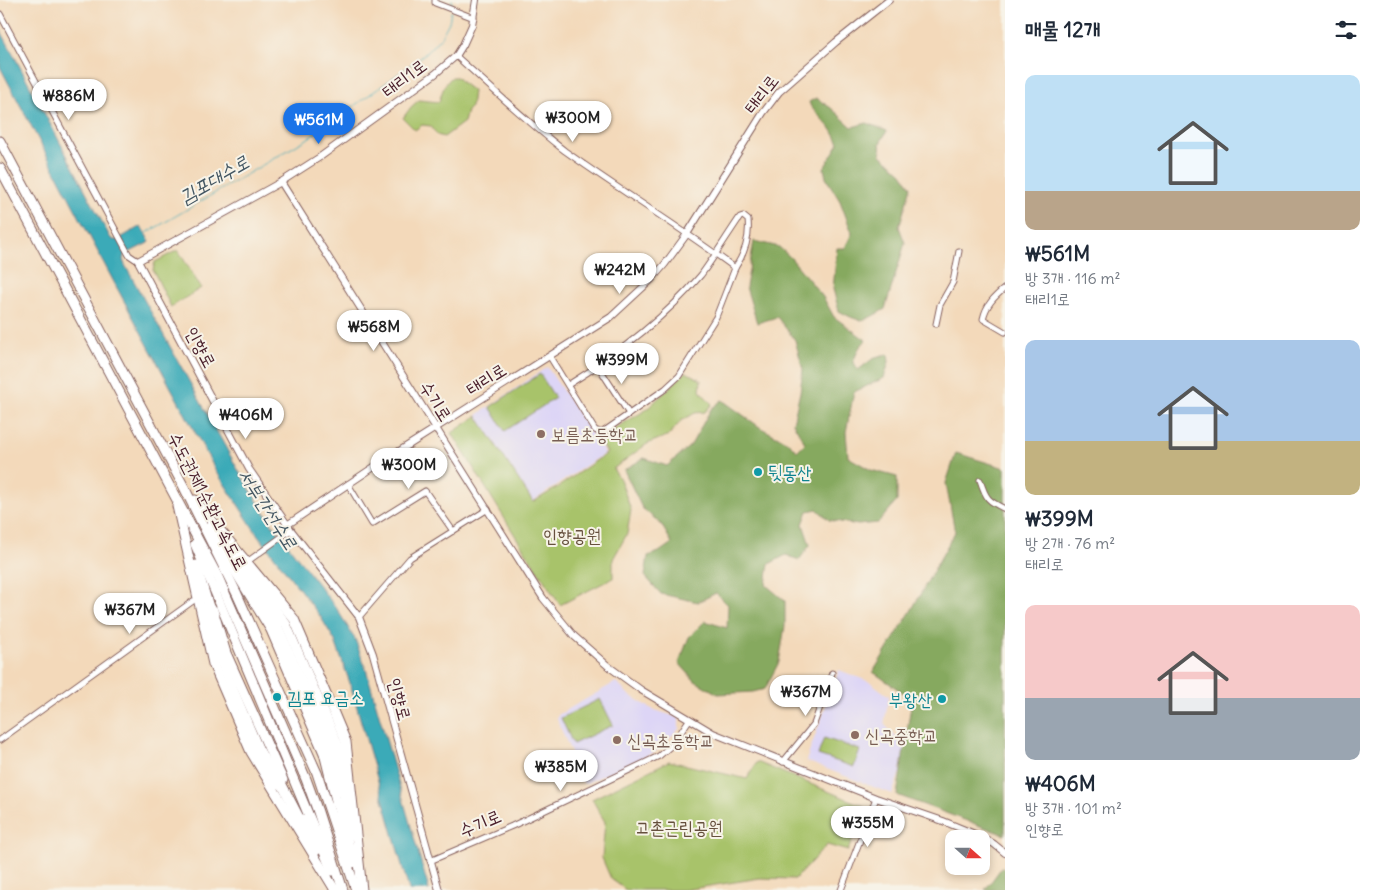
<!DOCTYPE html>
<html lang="ko">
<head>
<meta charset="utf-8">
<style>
  body { margin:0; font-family:Delius,"Poor Story",sans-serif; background:#f2f2f3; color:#1f2937; height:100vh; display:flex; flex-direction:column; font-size:19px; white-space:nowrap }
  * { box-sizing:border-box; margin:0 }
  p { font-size:16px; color:#747a83 }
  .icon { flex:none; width:28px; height:28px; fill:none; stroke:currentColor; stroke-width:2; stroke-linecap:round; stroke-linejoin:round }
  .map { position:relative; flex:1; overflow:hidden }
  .details { display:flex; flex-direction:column; background:#fff; width:375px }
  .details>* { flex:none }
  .needle { width:32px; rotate:111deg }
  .tools { position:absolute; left:945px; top:830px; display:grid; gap:10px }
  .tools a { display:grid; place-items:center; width:45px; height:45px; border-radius:10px; background:#fff; box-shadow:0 2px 8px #0003; font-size:25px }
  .price { position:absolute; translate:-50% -42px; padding:0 11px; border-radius:18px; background:#fff; color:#222; font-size:16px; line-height:32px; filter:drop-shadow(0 1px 2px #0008) }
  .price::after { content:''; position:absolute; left:50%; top:30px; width:15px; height:11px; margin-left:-8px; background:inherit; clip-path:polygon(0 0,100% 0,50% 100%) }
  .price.selected { background:#1a73e8; color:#fff }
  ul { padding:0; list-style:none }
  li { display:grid; align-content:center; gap:10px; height:265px; padding:0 20px }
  li span { display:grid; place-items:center; height:155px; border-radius:10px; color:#555 }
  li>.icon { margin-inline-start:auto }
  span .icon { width:90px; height:90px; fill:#fffc; stroke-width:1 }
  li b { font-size:21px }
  h2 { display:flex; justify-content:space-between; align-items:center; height:60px; padding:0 20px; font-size:21px }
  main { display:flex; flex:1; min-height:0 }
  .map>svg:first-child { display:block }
  .built { fill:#ddd5f6 }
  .green { fill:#a8c36a; stroke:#79714a }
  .forest { fill:#86a95e; stroke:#686444 }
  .water { fill:#3aaab8; stroke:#426472 }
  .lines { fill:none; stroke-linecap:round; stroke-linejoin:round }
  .stream { stroke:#3aaab8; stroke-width:1 }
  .minor-casing { stroke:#85605d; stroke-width:7 }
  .tertiary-casing { stroke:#85605d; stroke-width:8 }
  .motorway-casing { stroke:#85605d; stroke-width:11 }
  .minor { stroke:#fff; stroke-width:5 }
  .tertiary { stroke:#fff; stroke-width:6 }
  .motorway { stroke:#fff; stroke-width:9 }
  .education-dot { fill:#8d6e63; stroke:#f7f3e8; stroke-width:2 }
  .culture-dot { fill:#0f9aa8; stroke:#f7f3e8; stroke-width:2 }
  .labels { text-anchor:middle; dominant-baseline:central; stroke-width:4; stroke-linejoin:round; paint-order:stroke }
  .street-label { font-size:18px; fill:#4a1f2b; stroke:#f7f3e8 }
  .education-label { font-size:18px; fill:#785e54; stroke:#f7f3e8; text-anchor:start }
  .culture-label { font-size:18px; fill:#0d838f; stroke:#f7f3e8; text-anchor:start }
  .park-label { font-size:18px; fill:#66503e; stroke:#f7f3e8 }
  .water-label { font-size:19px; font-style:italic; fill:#445763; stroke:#f7f3e8 }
</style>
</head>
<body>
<main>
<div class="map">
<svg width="1005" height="890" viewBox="0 0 1005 890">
  <rect width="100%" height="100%" fill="#f7f3e8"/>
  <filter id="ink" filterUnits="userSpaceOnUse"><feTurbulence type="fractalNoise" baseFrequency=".02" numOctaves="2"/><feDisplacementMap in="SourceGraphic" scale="10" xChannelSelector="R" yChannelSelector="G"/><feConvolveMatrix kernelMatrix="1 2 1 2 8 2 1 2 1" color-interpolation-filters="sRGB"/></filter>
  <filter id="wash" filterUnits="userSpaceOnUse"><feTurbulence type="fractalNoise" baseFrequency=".0096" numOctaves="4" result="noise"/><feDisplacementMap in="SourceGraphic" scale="20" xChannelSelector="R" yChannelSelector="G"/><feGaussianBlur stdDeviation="1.12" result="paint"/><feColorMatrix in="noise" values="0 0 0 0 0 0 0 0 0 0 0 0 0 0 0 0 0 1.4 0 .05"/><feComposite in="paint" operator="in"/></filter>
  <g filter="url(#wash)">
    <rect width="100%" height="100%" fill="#f3d9ba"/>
    <g class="built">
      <polygon points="547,367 605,453 533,501 477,415"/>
      <polygon points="839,670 870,682 889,696 884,724 904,746 900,772 892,794 806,761"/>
      <polygon points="616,682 629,695 652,709 679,718 679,729 655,752 584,784 557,719 558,715"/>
    </g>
    <g class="green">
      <path d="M452,77H457L461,82L473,91L471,107L467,111L464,122L444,137L437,135L431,126L422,125L415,130L403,118L411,107L419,100L439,102C442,92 444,84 452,77Z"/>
      <polygon points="178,250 201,288 171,307 153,270 155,262"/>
      <polygon points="686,372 701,380 700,391 712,404 705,412 695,413 681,421 669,435 647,444 613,469 620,479 631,510 627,534 613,559 613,578 560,605 516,537 452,433 477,416 533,502 558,487 607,453 601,442 602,440 619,426 646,410"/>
      <polygon points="540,374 555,398 505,431 490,407"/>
      <polygon points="600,699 613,725 573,744 561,718"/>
      <polygon points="824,738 860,750 854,767 818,755"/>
      <polygon points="669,761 747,779 757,762 864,806 848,851 827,845 795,879 760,878 684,890 626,890 611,879 602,858 605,822 592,799"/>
    </g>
    <g class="forest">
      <path d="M816,98L831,108L852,127L867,123L887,131L880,143L881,155L902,173L911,187L899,227L905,243L885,309C862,322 863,324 839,311L833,289L837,248H845L852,233L840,201L826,178L824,168L839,143L832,130L811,107L809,102Z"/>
      <polygon points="754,241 779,247 791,258 823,297 834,317 866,340 859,348 853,362 858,370 875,357 888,354 889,362 884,378 854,392 846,432 848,457 871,470 897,477 897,501 878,523 858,525 829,520 817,509 808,511 803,524 810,545 799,560 786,555 769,564 766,585 785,601 785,626 779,662 765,689 753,692 718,694 695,681 679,663 689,637 705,621 727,628 728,605 716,593 698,602 661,594 645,576 648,556 659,552 672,543 661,524 642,508 624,470 644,458 667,466 691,445 711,409 722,400 761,428 788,442 797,451 805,443 793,423 800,392 803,369 795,340 777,317 757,323 746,287"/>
      <polygon points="956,453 1005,468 1005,835 897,795 912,699 873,672 911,611 955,532 946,483"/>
      <polygon points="1002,867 1005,870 1005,890 985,890"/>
    </g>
    <polygon class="water" points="0,29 110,237 113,240 117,240 141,226 150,242 124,255 123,260 125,265 241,475 272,524 337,609 355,639 366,669 429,890 409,890 350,683 335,641 320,616 257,534 216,471 117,288 0,67"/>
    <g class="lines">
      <g class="stream">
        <polyline points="452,8 452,0"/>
        <polyline points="145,234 307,139 386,83 427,52 441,37 449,22 451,12"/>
      </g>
    </g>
  </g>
  <g filter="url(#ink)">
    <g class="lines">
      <g class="minor-casing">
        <g id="minor">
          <polyline points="435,0 435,3 474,18"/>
          <polyline points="0,14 129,255 138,261"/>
          <path d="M456,56C492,88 527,122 565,151C621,191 680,227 735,268L716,317L679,376L665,389L603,432H599L595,430L550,357"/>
          <path d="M1005,288C994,297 986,305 983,319L1005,332"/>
          <polyline points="936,324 940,305 953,282 959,251"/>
          <polyline points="598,366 629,414"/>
          <path d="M568,385C618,354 663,320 701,275C715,256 727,236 740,217L743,216L748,220C750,238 745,253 735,268"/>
          <path d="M980,480C986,499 988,501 1005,509"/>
          <polyline points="348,484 372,524 425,491 453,531"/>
          <polyline points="251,559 291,530"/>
          <polyline points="359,617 410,558 488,509"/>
          <polyline points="0,740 193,601"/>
          <polyline points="783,762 814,724 832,673"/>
          <polyline points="430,861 512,826 659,756 673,744 689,720"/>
          <polyline points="841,890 876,798"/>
        </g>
      </g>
      <g class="tertiary-casing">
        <g id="tertiary">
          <polyline points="281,182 543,598 574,636 608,666 641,690 713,733 876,798 943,821 982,837 994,844 1005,853"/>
          <polyline points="287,525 374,467 611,317 652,279 665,264 687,234 763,113 779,92 836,42 889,0"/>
          <polyline points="439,890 373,654 359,617 291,530 249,469 138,261 281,182 320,157 435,74 456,56 463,45 472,25 476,0"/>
        </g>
      </g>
      <g class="motorway-casing">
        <g id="motorway">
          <polyline points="0,141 184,487 237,594 317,773 356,890"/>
          <polyline points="0,168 218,577 306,779 318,812 343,890"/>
          <polyline points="195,500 294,619 320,680 346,742 362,890"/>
          <polyline points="177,506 213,664 251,752 335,890"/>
          <polyline points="209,527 228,556"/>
          <polyline points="195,544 332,871"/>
          <polyline points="227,548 252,582"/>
          <polyline points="224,553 271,630 324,753 345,836"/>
          <polyline points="196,565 210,610"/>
          <polyline points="251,577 286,624 338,745 345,791"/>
          <polyline points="248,582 278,627 331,749 340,791"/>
          <polyline points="206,607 220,659 258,748 278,784"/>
          <polyline points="213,610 226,653 283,780"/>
          <polyline points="278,777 303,825"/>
          <polyline points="342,786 350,835"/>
          <polyline points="302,819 317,850"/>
          <polyline points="345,830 353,863"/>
        </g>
      </g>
      <use href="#minor" class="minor"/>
      <use href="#tertiary" class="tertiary"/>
      <use href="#motorway" class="motorway"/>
    </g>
  </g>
  <g class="education-dot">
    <circle cx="541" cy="434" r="5"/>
    <circle cx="855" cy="735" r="5"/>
    <circle cx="617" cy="740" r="5"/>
  </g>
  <g class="culture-dot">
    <circle cx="758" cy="472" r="5"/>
    <circle cx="277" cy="697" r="5"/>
    <circle cx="942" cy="699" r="5"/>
  </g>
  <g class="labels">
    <g class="street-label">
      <text transform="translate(404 78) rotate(-37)">태리1로</text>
      <text transform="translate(761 94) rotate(-52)">태리로</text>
      <text transform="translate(201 347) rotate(62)">인향로</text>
      <text transform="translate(486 379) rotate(-32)">태리로</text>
      <text transform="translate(436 401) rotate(58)">수기로</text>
      <text transform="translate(208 501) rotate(63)">수도권제1순환고속도로</text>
      <text transform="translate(400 699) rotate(75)">인향로</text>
      <text transform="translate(480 823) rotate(-23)">수기로</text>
    </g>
    <g class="education-label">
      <text x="551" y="434">보름초등학교</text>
      <text x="865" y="735">신곡중학교</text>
      <text x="627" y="740">신곡초등학교</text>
    </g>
    <g class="culture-label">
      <text x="768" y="472">뒷동산</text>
      <text x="287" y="697">김포 요금소</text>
      <text x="932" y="699" text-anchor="end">부왕산</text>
    </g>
    <g class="park-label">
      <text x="572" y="535">인향공원</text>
      <text x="679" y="827">고촌근린공원</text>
    </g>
    <g class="water-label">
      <text transform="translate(214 179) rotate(-30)">김포대수로</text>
      <text transform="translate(268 509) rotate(57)">서부간선수로</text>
    </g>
  </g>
</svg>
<div class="tools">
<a><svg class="needle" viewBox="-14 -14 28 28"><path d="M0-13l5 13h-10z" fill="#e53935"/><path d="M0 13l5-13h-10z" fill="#747a83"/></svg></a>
</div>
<b class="price" style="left:69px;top:121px">₩886M</b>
<b class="price" style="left:573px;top:143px">₩300M</b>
<b class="price selected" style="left:319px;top:145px">₩561M</b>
<b class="price" style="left:620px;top:295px">₩242M</b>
<b class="price" style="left:374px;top:352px">₩568M</b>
<b class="price" style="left:622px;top:385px">₩399M</b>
<b class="price" style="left:246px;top:440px">₩406M</b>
<b class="price" style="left:409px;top:490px">₩300M</b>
<b class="price" style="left:130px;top:635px">₩367M</b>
<b class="price" style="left:806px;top:717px">₩367M</b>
<b class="price" style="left:561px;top:792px">₩385M</b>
<b class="price" style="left:868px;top:848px">₩355M</b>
</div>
<section class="details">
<h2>매물 12개<svg class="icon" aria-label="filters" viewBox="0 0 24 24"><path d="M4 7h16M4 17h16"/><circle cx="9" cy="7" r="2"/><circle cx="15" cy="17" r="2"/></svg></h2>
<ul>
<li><span style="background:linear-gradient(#bfe0f5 75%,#b9a48a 0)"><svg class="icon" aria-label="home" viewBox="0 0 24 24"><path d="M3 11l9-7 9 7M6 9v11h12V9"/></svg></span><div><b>₩561M</b><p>방 3개 · 116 m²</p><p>태리1로</p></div></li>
<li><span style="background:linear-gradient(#a9c7e8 65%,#c2b280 0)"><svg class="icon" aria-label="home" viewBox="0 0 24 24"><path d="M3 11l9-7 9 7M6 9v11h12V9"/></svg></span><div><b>₩399M</b><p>방 2개 · 76 m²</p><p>태리로</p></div></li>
<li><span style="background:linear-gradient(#f6c9c9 60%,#9aa5b1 0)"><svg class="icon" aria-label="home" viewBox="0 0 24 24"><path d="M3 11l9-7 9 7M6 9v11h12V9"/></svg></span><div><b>₩406M</b><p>방 3개 · 101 m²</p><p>인향로</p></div></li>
</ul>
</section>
</main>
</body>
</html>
